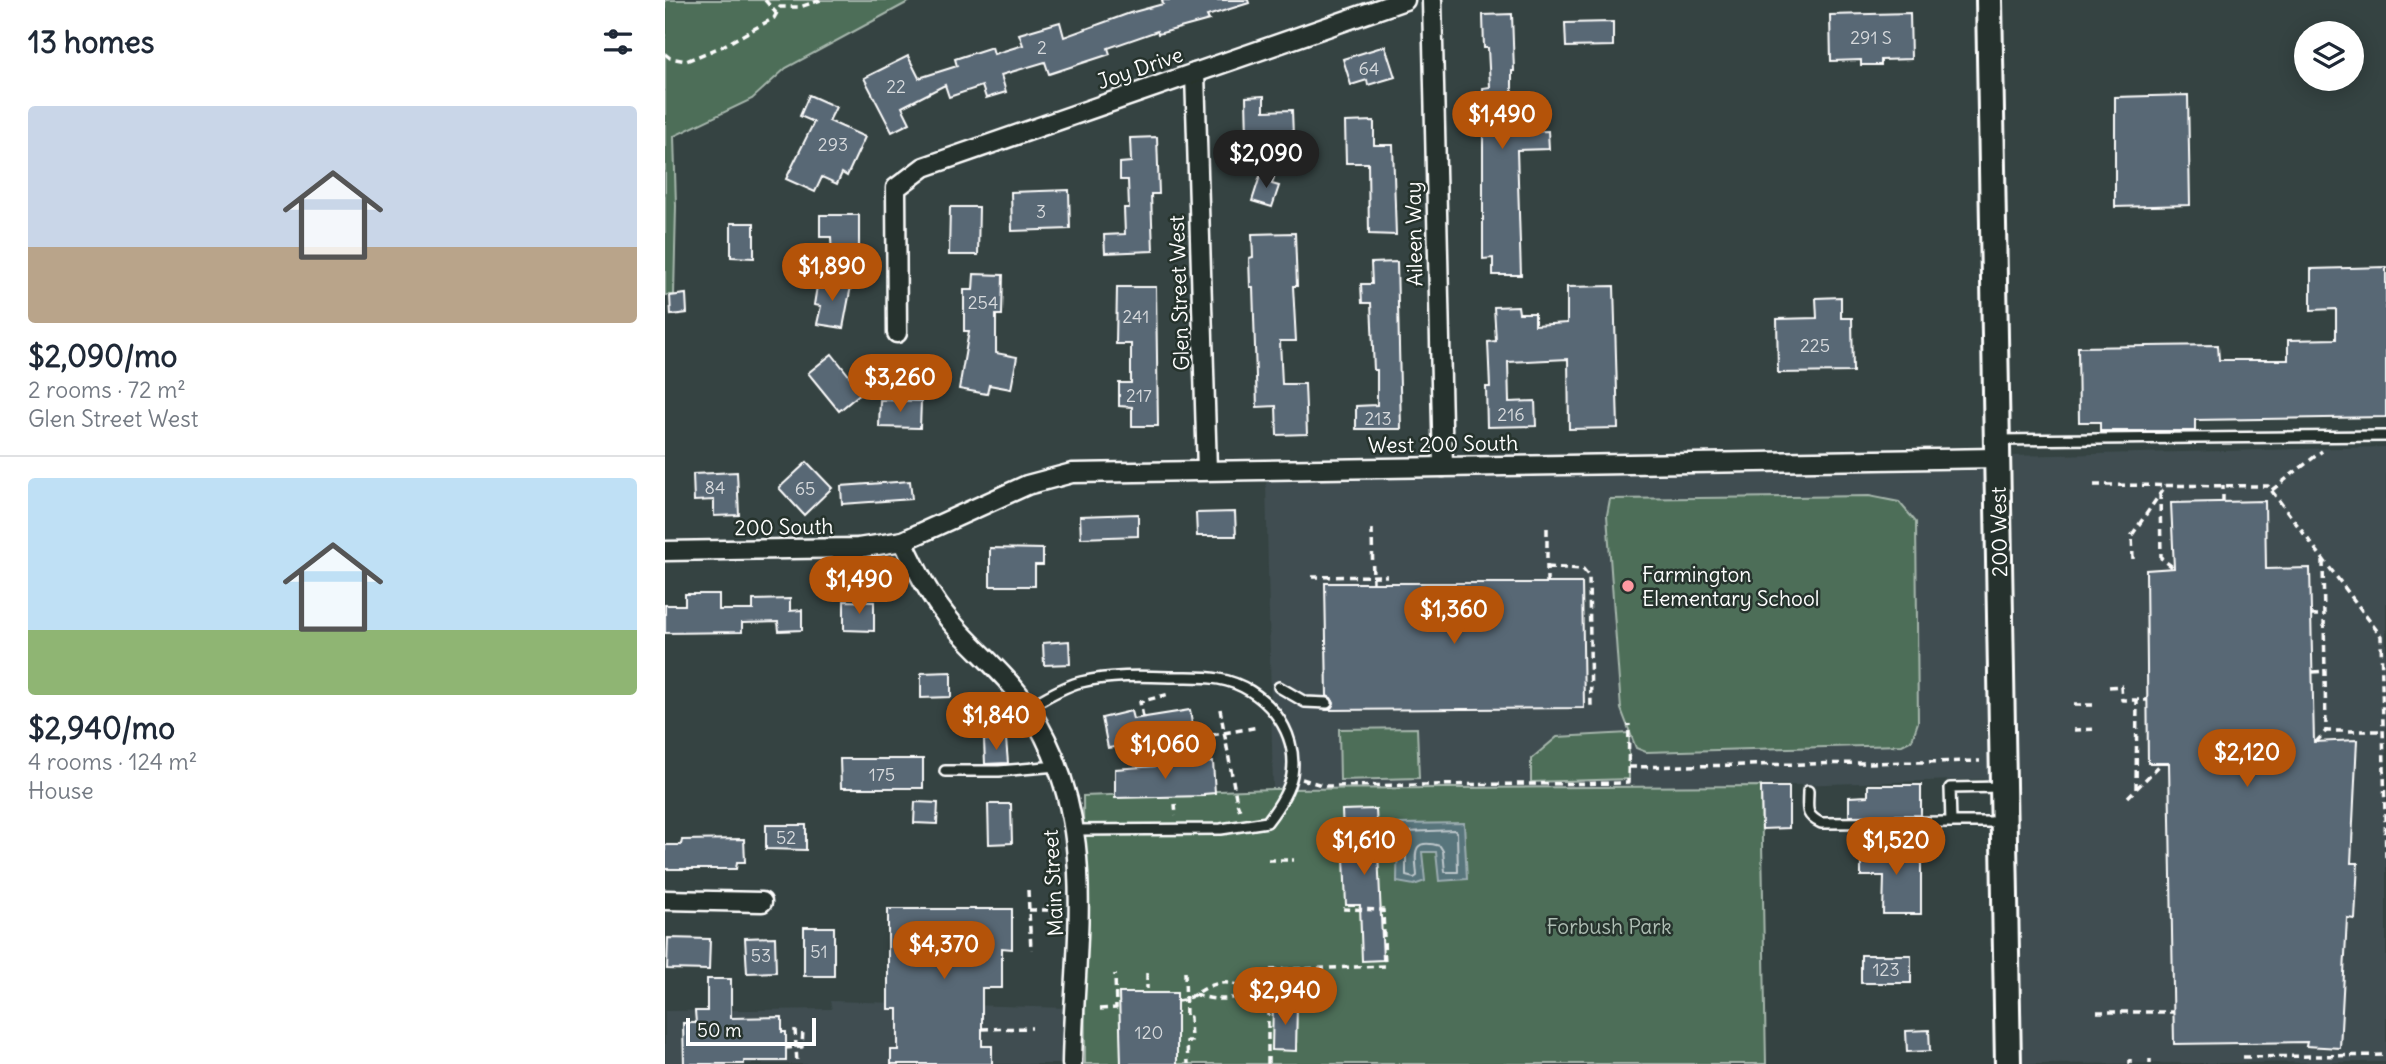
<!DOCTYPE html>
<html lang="en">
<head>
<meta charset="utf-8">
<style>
  body { margin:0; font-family:Delius,sans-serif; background:#f2f2f3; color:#1f2937; height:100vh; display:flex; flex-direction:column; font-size:26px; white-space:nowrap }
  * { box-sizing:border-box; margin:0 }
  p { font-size:23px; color:#747a83 }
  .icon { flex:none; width:38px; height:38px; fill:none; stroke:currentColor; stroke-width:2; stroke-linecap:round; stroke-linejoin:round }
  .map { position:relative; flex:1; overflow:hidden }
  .side { display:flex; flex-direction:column; background:#fff; width:665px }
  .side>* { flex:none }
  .fabs { position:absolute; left:1629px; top:21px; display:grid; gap:14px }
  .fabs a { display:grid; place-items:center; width:70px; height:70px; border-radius:50%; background:#fff; box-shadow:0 4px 18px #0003; font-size:35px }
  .scale { position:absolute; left:21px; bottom:18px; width:130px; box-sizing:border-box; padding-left:7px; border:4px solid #fff; border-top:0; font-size:19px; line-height:24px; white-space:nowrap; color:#fff; -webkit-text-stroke:5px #26332d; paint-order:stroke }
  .price { position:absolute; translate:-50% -60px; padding:0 16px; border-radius:24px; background:#b45309; color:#fff; font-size:23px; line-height:46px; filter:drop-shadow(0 2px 4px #0008) }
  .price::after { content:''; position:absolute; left:50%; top:42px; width:21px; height:16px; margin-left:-10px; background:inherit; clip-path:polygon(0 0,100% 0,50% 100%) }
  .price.on { background:#222; color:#fff }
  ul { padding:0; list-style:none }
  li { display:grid; align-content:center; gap:14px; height:371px; padding:0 28px }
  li+li { border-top:2px solid #e0e1e3 }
  li span { display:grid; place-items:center; height:217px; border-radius:7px; color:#555 }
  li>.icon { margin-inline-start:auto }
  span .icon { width:126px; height:126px; fill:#fffc; stroke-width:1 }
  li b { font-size:30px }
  h2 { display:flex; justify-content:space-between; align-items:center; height:84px; padding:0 28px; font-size:30px }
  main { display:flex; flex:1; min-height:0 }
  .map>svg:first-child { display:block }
  .built { fill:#404e51 }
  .green { fill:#4d6e59; stroke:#a6b6ac; stroke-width:2 }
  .water { fill:#59747c; stroke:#9bacb0; stroke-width:2 }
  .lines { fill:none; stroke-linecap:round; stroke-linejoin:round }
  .shore { stroke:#bdc7cb; stroke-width:2 }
  .building { fill:#596774; stroke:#fff; stroke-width:2 }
  .service-casing { stroke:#fff; stroke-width:14 }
  .minor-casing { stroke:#fff; stroke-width:23 }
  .secondary-casing { stroke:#fff; stroke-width:30 }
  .path { stroke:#fff; stroke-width:3.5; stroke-dasharray:7 5; stroke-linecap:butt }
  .service { stroke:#26332d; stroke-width:9 }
  .minor { stroke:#26332d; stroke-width:18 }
  .secondary { stroke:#26332d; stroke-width:24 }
  .poi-dot { fill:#ff9aa2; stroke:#26332d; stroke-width:2.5 }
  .labels { text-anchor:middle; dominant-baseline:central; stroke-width:5; stroke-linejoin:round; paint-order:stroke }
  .number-label { font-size:18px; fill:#d6d9dc }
  .street-label { font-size:21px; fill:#fff; stroke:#26332d }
  .poi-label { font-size:21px; fill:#fff; stroke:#26332d; text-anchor:start }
  .park-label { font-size:21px; fill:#afbeb4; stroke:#26332d }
</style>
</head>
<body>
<main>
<section class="side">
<h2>13 homes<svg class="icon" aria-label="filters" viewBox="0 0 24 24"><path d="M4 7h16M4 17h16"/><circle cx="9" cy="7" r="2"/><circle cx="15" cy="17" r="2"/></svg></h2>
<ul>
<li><span style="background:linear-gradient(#c9d6e8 65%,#b9a48a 0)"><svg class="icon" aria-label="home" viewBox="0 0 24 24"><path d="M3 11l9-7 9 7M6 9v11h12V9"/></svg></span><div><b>$2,090/mo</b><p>2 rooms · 72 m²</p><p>Glen Street West</p></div></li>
<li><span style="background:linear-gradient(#bfe0f5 70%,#8fb573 0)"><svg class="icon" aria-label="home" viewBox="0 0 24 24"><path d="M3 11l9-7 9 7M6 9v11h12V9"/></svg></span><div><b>$2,940/mo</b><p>4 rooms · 124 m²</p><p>House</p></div></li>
</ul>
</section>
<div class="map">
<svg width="1721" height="1064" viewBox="0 0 1721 1064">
  <rect width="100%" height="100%" fill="#354342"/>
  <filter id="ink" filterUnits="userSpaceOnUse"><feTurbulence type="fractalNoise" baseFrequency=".0143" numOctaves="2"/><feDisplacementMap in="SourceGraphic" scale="14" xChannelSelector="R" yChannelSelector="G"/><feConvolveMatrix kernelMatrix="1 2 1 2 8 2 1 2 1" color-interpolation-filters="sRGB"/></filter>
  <g filter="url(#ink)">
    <g class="built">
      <polygon points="1721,447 1721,1062 1358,1064 1348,456"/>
      <polygon points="1320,470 1325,779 1096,786 608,789 601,481"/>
      <polygon points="165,1001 435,1009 432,1064 0,1064 0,1011 167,1009"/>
    </g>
    <g class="green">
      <polygon points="0,0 247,0 121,68 87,99 9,136 11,206 9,295 0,295"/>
      <polygon points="1204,496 1234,502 1251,522 1253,722 1247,740 1237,745 981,752 971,748 956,709 942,515 945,499"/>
      <polygon points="752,728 754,778 675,780 674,729"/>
      <polygon points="964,733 964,779 866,782 866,759 892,737"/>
      <polygon points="1096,786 1101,1064 420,1064 418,796 608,789"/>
    </g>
    <polygon class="water" points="799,823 802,879 774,881 771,852 757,852 760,881 749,885 732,882 733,824"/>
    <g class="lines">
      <path class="shore" d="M789,830L792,833L793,872H780L778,851L775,846C744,837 751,856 752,876L749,878L741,876V832Z"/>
    </g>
    <g class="building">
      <polygon points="497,0 583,0 584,3 542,16 544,20 493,34 492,31 443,48 445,54 384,74 380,62 336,75 341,92 321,98 317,86 284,97 280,85 237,107 245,123 227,132 199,78 243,56 254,78 292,66 290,59 327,47 329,54 358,45 354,34 395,22 399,37 465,13 498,4"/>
      <polygon points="1245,13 1246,59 1216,60 1216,65 1196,65 1196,60 1166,61 1165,15"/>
      <polygon points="847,14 849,71 847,71 847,132 883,131 884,149 852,150 856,275 828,275 828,258 818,259 818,88 825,87 823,48 819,48 818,15"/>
      <polygon points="948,22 948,46 901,47 900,23"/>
      <polygon points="720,46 730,77 703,85 702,80 686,85 678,59"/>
      <polygon points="144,95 171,107 164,121 200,137 182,176 177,173 172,184 157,177 150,192 121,179 149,122 135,116"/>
      <polygon points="1523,95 1525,205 1450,207 1450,97"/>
      <polygon points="599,96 599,111 627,110 628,136 582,138 581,97"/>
      <polygon points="709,121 709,145 728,145 731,235 704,234 703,163 681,163 680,122"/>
      <polygon points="492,137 494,194 486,194 488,251 440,253 439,235 460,234 459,208 464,208 463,180 455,180 455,163 466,162 465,138"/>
      <polygon points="597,170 610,174 607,184 614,186 607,207 587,201"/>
      <polygon points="404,190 405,229 347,231 346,192"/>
      <polygon points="285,207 314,207 313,255 284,255"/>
      <polygon points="155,215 194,215 194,258 167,258 166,237 155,237"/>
      <polygon points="66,223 89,223 89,258 66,257"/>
      <polygon points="630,233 632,286 628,286 631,341 615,341 617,384 640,384 642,434 612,435 611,406 592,407 588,287 585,287 584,258 588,257 587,234"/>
      <polygon points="732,262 736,429 691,429 691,406 712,405 712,370 709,370 706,303 697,303 696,284 707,284 706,263"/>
      <polygon points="1721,267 1721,417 1530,420 1530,431 1435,431 1435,422 1414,422 1413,347 1553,345 1554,360 1623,360 1623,340 1671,339 1671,309 1646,310 1646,269"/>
      <polygon points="309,274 338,275 337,315 331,315 331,353 352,357 346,389 324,385 322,394 294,389 304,331 299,331 299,290 308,290"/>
      <polygon points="153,280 186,286 178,328 152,324 156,306 149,305"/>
      <polygon points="949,286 953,428 904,429 903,359 843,362 844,402 870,401 871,426 822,427 821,387 825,387 823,342 831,341 829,307 853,306 854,313 870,313 870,325 902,323 902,287"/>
      <polygon points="452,287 491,287 493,426 467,426 467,407 454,406 454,383 466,383 466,344 451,344"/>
      <polygon points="21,294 22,313 6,315 5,296"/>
      <polygon points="1176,297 1176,318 1187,318 1188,372 1113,373 1112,319 1152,318 1151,298"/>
      <polygon points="167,354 197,392 174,411 143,373"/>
      <polygon points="215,400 256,401 255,428 214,427"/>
      <polygon points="142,462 167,488 139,515 114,488"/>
      <polygon points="72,472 74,515 49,516 49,500 29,501 28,474"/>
      <polygon points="245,481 247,499 177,504 176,486"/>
      <polygon points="1600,501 1601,569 1645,568 1649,742 1692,740 1686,863 1693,863 1690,919 1682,918 1675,1048 1641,1046 1642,1042 1509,1044 1504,763 1483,763 1481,570 1509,568 1506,503"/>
      <polygon points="570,512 571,536 532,536 531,513"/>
      <polygon points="473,514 473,536 416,538 415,516"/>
      <polygon points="325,548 378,549 378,565 370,565 370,586 325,586"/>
      <polygon points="660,583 917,583 919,708 662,710 667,707 669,703 666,698 662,696"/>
      <polygon points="20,594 54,594 54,610 88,610 88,600 125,599 125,611 137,610 137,630 114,631 113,622 77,623 77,632 0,633 0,605 20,605"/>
      <polygon points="179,601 209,602 209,631 179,630"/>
      <polygon points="404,641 405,664 379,665 378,643"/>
      <polygon points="286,672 286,697 256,698 256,673"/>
      <polygon points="525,710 529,737 443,748 437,718 466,711 468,719"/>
      <polygon points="341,739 343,763 320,764 319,740"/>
      <polygon points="175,759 258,759 258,788 176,788"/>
      <polygon points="548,762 550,793 539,794 539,796 450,798 450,769"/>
      <polygon points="1203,785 1256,785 1256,815 1184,816 1184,797 1203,796"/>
      <polygon points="1096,787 1124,787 1124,828 1097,829"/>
      <polygon points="250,802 273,803 272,824 249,823"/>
      <polygon points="323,804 346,804 347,843 324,844"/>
      <polygon points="711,809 718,960 697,961 695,905 681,905 677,810"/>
      <polygon points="101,825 141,825 141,850 101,849"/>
      <polygon points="79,839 80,862 72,862 71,869 0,869 0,845 16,845 17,840"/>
      <polygon points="1196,848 1256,848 1256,914 1218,914 1219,876 1196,876"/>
      <polygon points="223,909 347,909 347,949 337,948 337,988 317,988 317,1046 327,1046 327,1064 226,1064 226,1050 233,1050 233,1009 223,1009"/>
      <rect x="139" y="927" width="30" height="49"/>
      <polygon points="110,937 111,972 82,973 80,938"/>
      <polygon points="3,938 45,939 44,970 2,969"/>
      <rect x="1196" y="955" width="50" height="28"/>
      <polygon points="42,979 66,979 66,1018 117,1017 117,1032 121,1032 121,1061 79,1061 79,1064 19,1064 18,1023 31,1023 30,1011 42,1011"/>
      <polygon points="454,993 512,993 512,1064 456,1064"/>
      <polygon points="608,1003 632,1004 631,1051 607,1050"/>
      <polygon points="1264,1030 1265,1051 1242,1052 1241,1031"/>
    </g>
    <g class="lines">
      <g class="service-casing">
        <g id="service">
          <polyline points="1334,440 1721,436"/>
          <polyline points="614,687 640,702 662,703"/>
          <path d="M363,707C379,699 398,686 416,682C446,675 475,676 506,677C522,677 539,676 554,679C599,687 634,730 627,775C624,792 612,809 602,822L556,829L410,830"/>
          <polyline points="280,771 334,771 392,766"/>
          <polyline points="1337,787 1285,788 1286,822 1337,822"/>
          <path d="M1143,791C1143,808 1139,815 1156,823L1286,822"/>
        </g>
      </g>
      <g class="minor-casing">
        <g id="minor">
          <polyline points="767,0 778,467"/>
          <polyline points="530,73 542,470"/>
          <polyline points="232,333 231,188 259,167 740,0"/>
          <path d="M238,541C251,569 266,599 287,623C311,651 342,675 362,706C437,820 409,938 407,1064"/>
          <polyline points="0,551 193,548 238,541 362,485 407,473 1332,458"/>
          <polyline points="0,900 97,902"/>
        </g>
      </g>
      <g class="secondary-casing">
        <polyline id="secondary" points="1324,0 1343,1064"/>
      </g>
      <g class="path">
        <polyline points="100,0 111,13"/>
        <polyline points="0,54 5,58 21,61 56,47 109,18 115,7 135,7 156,0"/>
        <polyline points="1429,485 1603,486 1716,636 1721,859"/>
        <polyline points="1607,490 1657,451"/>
        <polyline points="1495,493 1496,558 1509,568"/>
        <polyline points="1558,502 1558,485"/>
        <polyline points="707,529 708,583"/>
        <polyline points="1468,559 1467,535 1501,485"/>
        <polyline points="1658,561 1661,731 1717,731"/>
        <polyline points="882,567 918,569 924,576 926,709"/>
        <polyline points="647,577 722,576"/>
        <polyline points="882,583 882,528"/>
        <polyline points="1646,615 1659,615"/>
        <polyline points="1648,672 1660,671"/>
        <polyline points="1444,687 1456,686 1457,700 1471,700"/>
        <polyline points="1409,705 1431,705"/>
        <polyline points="555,709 572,803 576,813"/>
        <polyline points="478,717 475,702 504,694"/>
        <polyline points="1409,730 1431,729"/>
        <polyline points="547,735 594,727"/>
        <polyline points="1651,742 1661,731"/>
        <polyline points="964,767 1315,761"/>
        <polyline points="637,779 660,786 963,783 964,724"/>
        <polyline points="1471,789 1472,700 1482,700"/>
        <polyline points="1463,797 1497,763"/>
        <polyline points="510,804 511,816"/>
        <polyline points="603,860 629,860"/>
        <polyline points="363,890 366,950"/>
        <polyline points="364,910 393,910"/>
        <polyline points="520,972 521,1017 525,1017 526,1041 522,1041 523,1064"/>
        <polyline points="482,973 482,989"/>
        <path d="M530,994C551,1002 567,1000 587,992"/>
        <path d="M512,1001C524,1000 532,992 543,987C567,975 586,991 602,1007"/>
        <polyline points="435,1009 451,1008 450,974"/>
        <polyline points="1432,1012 1508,1012"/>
        <polyline points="130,1029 132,1064"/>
        <polyline points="317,1029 367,1028"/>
        <polyline points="120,1048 137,1047 138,1029"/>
        <polyline points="1578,1057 1721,1055"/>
        <polyline points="1465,1059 1465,1064"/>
        <polyline points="1485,1059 1485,1064"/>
        <polyline points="603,1064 603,970 720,966 718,910 676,909"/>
      </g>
      <use href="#service" class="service"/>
      <use href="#minor" class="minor"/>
      <use href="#secondary" class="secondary"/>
    </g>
  </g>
  <circle class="poi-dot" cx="963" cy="586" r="7"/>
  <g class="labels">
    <g class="number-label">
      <text x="1206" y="37">291 S</text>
      <text x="377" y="47">2</text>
      <text x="704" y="68">64</text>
      <text x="231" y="86">22</text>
      <text x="168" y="144">293</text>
      <text x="376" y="211">3</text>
      <text x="318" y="302">254</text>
      <text x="471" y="316">241</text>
      <text x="1150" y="345">225</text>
      <text x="474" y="395">217</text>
      <text x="846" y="414">216</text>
      <text x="713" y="418">213</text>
      <text x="50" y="487">84</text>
      <text x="140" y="488">65</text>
      <text x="217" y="774">175</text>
      <text x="121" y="837">52</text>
      <text x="154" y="951">51</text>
      <text x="96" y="955">53</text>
      <text x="1221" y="969">123</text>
      <text x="484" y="1032">120</text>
    </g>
    <g class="street-label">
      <text transform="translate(475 68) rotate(-19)">Joy Drive</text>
      <text transform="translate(749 234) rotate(-91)">Aileen Way</text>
      <text transform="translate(514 293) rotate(-92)">Glen Street West</text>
      <text transform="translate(778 444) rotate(-1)">West 200 South</text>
      <text transform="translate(119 527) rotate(-1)">200 South</text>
      <text transform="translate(1334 532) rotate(-91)">200 West</text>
      <text transform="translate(388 883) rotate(-93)">Main Street</text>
    </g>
    <g class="poi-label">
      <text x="977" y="574">Farmington<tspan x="977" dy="24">Elementary School</tspan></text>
    </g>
    <g class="park-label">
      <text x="944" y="926">Forbush Park</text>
    </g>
  </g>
</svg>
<div class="fabs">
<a><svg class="icon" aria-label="layers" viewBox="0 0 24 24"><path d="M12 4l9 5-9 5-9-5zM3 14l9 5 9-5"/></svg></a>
</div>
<div class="scale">50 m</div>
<b class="price" style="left:837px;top:151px">$1,490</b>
<b class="price on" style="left:601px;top:190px">$2,090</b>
<b class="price" style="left:167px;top:303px">$1,890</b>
<b class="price" style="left:235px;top:414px">$3,260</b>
<b class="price" style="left:194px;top:616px">$1,490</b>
<b class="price" style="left:789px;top:646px">$1,360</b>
<b class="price" style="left:331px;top:752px">$1,840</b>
<b class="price" style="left:500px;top:781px">$1,060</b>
<b class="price" style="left:1582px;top:789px">$2,120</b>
<b class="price" style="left:699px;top:877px">$1,610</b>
<b class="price" style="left:1231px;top:877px">$1,520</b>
<b class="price" style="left:279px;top:981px">$4,370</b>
<b class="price" style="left:620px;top:1027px">$2,940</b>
</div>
</main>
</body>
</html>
